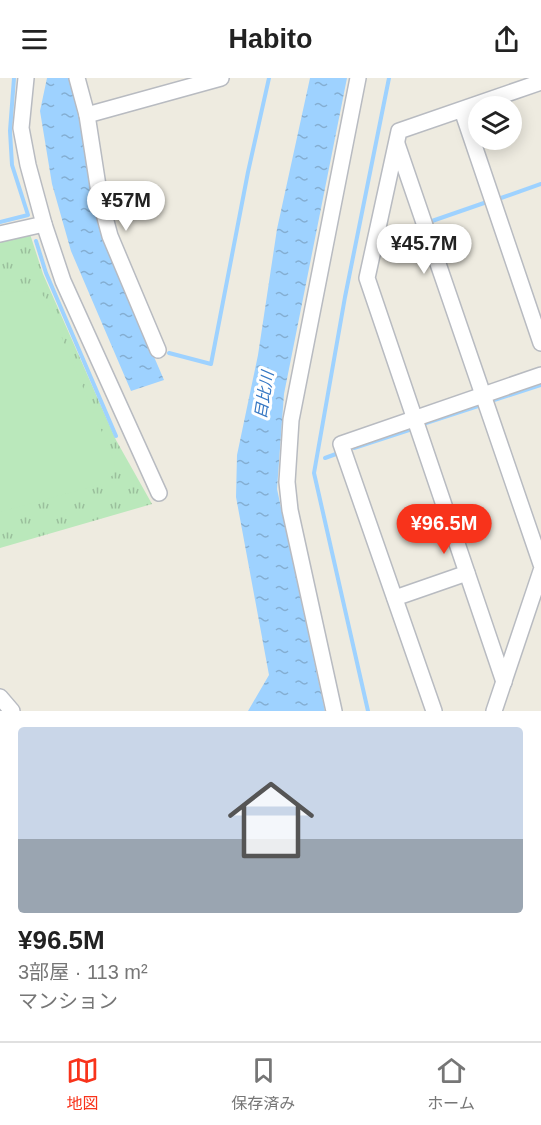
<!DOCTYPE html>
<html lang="ja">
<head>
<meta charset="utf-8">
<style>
  body { margin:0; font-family:Helvetica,"Noto Sans JP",sans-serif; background:#f6f6f6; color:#222; height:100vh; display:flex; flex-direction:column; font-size:22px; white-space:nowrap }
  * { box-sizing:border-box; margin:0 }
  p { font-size:20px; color:#767676 }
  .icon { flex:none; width:33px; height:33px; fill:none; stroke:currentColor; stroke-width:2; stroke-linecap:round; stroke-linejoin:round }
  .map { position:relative; height:633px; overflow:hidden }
  .side { display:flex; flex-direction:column; background:#fff; flex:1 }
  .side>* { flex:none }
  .controls { position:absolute; left:468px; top:18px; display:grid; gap:12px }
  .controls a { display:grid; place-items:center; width:54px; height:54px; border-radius:50%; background:#fff; box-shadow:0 3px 15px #0003; font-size:30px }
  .price { position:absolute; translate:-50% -51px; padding:0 14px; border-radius:21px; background:#fff; color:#222; font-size:20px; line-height:39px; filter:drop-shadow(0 2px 3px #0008) }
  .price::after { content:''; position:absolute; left:50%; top:36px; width:18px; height:14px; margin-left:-9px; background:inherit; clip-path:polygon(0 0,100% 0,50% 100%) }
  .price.active { background:#f8331b; color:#fff }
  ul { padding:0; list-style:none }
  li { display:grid; align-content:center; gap:12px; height:318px; padding:0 18px }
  li span { display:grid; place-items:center; height:186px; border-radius:6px; color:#555 }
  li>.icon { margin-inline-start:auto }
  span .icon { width:108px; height:108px; fill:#fffc; stroke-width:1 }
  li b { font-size:26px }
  header { display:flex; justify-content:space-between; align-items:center; height:78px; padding:0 18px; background:#fff; font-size:27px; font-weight:700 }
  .tabs { display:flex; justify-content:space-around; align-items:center; height:84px; border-top:2px solid #e0e0e0; background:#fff; font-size:16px; color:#767676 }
  .tabs a { display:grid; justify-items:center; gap:3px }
  .tabs .active { color:#f8331b }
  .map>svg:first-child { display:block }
  .grass { fill:url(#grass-tufts) }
  .garden { fill:#bae8bb }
  .water { fill:url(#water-ripples) }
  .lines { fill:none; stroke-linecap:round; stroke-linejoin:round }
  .stream { stroke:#9ed2ff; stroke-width:4 }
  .minor-casing { stroke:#b8bbc1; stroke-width:18 }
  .minor { stroke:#fff; stroke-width:15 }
  .labels { text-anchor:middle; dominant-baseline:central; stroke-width:6; stroke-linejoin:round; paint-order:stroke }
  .water-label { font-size:16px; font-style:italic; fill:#3577c3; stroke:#fff }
</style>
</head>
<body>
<header><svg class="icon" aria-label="menu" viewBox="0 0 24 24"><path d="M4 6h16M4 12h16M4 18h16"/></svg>Habito<svg class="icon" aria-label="share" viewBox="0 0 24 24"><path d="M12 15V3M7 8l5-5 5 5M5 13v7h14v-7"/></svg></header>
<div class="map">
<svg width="541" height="633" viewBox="0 0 541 633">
  <defs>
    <pattern id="grass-tufts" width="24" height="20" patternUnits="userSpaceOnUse" patternTransform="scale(1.5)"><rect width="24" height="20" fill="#bae8bb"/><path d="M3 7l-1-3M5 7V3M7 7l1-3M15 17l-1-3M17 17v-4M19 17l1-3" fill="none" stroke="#9abf9c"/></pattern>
    <pattern id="water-ripples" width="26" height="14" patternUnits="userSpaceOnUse" patternTransform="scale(1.5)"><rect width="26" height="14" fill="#9ed2ff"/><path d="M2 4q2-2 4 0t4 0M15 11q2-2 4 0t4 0" fill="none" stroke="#84aed2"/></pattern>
  </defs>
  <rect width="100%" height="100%" fill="#eeebe0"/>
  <polygon class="grass" points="30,156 43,196 116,362 152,426 0,470 0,164"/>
  <polygon class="garden" points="21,213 40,214 45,220 115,385 113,397 101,406 0,434 0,214"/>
  <g class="water">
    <polygon points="47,0 69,0 81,37 127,216 164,302 131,313 71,173 52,106 40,33"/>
    <polygon points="310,0 347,0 284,316 277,411 325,633 248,633 269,597 236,419 237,377 258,277 277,151"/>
  </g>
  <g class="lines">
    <g class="stream">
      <polyline points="501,120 541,106"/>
      <polyline points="432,143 484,125"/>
      <polyline points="0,144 28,137 12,87 10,53 14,0"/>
      <polyline points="385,158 418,147"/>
      <polyline points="36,163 46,195 116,358"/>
      <polyline points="169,275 211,286 248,94 269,0"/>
      <polyline points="494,322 541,307"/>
      <polyline points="426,345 478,328"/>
      <polyline points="354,370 409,352"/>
      <polyline points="325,380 336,376"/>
      <polyline points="368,633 314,395 345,219 389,0"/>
    </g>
    <g class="minor-casing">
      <g id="minor">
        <polyline points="26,0 21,50 28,87 44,146 63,203 159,415"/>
        <polyline points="77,0 87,37 100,121 110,158 158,272"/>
        <polyline points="462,32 541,265"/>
        <polyline points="87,37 221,0"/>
        <polyline points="397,66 541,486"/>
        <polyline points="0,156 44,146"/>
        <polyline points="395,520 467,495"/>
        <polyline points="504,604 367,200 399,53 541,4"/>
        <polyline points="0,619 12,633"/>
        <polyline points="334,633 290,432 287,404 291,342 358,0"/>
        <polyline points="434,633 341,366 541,297"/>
        <polyline points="494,633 541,493"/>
      </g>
    </g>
    <use href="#minor" class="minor"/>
  </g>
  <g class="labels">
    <g class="water-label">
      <text transform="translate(264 317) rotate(-81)">目比川</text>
    </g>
  </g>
</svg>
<div class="controls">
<a><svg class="icon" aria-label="layers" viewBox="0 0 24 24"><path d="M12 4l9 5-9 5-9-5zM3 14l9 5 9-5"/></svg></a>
</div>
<b class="price" style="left:126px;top:154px">¥57M</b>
<b class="price" style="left:424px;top:197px">¥45.7M</b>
<b class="price active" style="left:444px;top:477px">¥96.5M</b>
</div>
<section class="side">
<ul>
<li><span style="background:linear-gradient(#c9d6e8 60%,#9aa5b1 0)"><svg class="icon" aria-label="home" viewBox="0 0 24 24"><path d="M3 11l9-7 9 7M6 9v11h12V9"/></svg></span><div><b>¥96.5M</b><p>3部屋 · 113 m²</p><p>マンション</p></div></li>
</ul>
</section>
<nav class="tabs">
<a class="active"><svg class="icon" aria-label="map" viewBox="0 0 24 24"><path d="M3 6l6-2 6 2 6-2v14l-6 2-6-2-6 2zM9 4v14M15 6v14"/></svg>地図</a>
<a><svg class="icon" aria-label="saved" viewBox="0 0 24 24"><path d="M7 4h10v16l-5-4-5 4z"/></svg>保存済み</a>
<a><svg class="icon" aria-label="home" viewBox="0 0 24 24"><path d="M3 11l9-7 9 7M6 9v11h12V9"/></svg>ホーム</a>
</nav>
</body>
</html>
